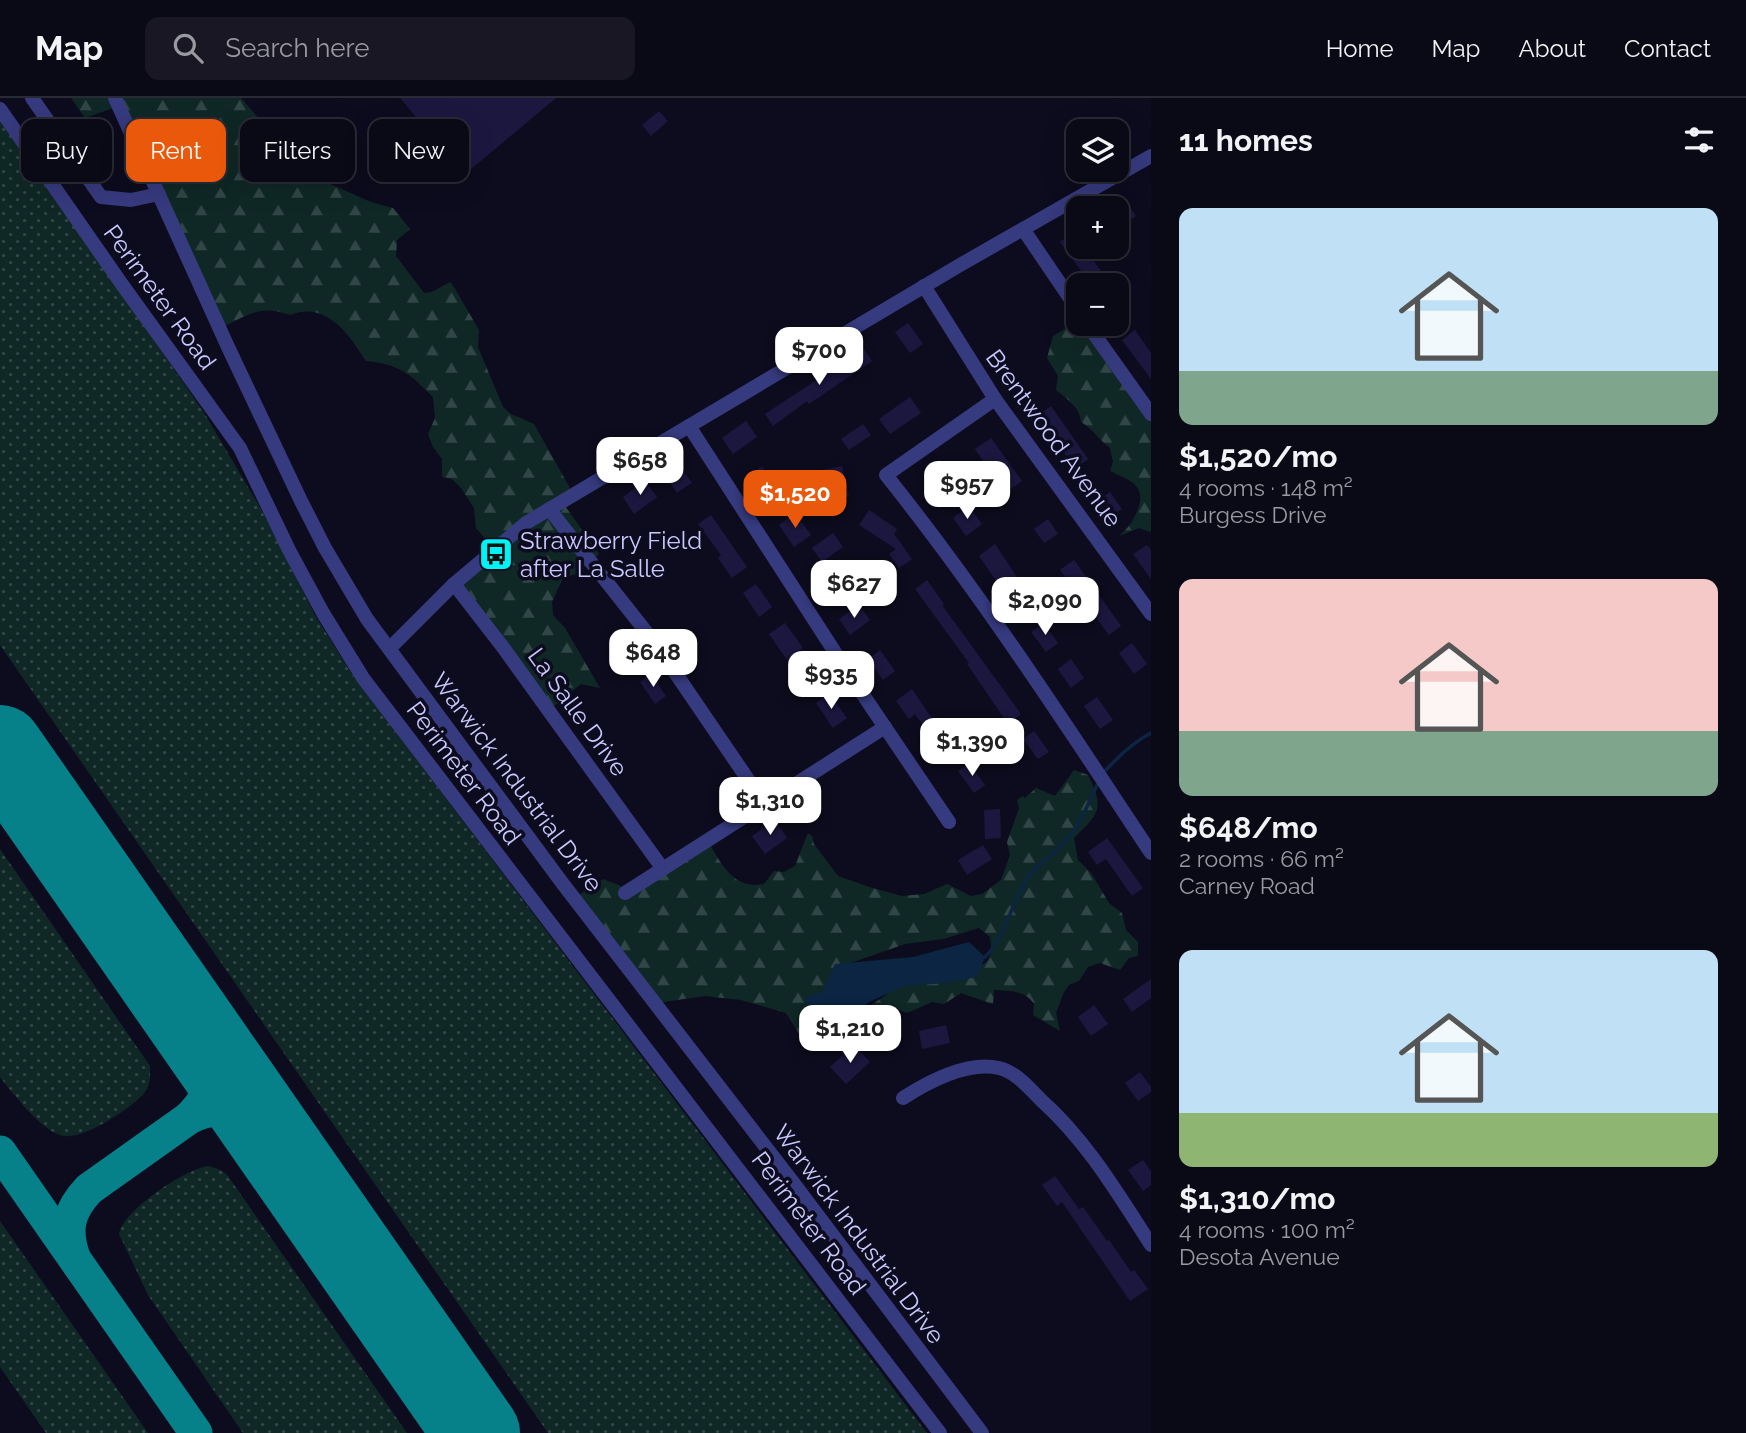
<!DOCTYPE html>
<html lang="en">
<head>
<meta charset="utf-8">
<style>
  body { margin:0; font-family:Raleway,sans-serif; background:#181723; color:#f1f3f6; height:100vh; display:flex; flex-direction:column; font-size:26px; white-space:nowrap }
  * { box-sizing:border-box; margin:0 }
  p { font-size:23px; color:#999aa1 }
  .icon { flex:none; width:38px; height:38px; fill:none; stroke:currentColor; stroke-width:2; stroke-linecap:round; stroke-linejoin:round }
  .map { position:relative; flex:1; overflow:hidden }
  .drawer { display:flex; flex-direction:column; background:#0a0916; width:595px }
  .drawer>* { flex:none }
  .top-card { position:absolute; left:21px; top:21px; width:665px; height:63px; display:flex; gap:14px }
  .buttons { position:absolute; left:1066px; top:21px; display:grid; gap:14px }
  .buttons a { display:grid; place-items:center; width:63px; height:63px; border-radius:14px; background:#0a0916; box-shadow:0 7px 28px #0002,0 0 0 2px #2a2a35; font-size:35px }
  .price { position:absolute; translate:-50% -60px; padding:0 16px; border-radius:14px; background:#fff; color:#222; font-size:23px; line-height:46px; filter:drop-shadow(0 2px 4px #0008) }
  .price::after { content:''; position:absolute; left:50%; top:42px; width:21px; height:16px; margin-left:-10px; background:inherit; clip-path:polygon(0 0,100% 0,50% 100%) }
  .price.current { background:#ea580c; color:#fff }
  ul { padding:0; list-style:none }
  li { display:grid; align-content:center; gap:14px; height:371px; padding:0 28px }
  li span { display:grid; place-items:center; height:217px; border-radius:14px; color:#555 }
  li>.icon { margin-inline-start:auto }
  span .icon { width:126px; height:126px; fill:#fffc; stroke-width:1 }
  li b { font-size:30px }
  h2 { display:flex; justify-content:space-between; align-items:center; height:84px; padding:0 28px; font-size:30px }
  .pill { padding:0 24px; border-radius:14px; background:#0a0916; box-shadow:0 7px 28px #0002,0 0 0 2px #2a2a35; font-size:24px; line-height:63px }
  .pill.current { background:#ea580c; color:#fff }
  header { display:flex; align-items:center; gap:42px; box-sizing:border-box; height:98px; padding:0 35px; background:#0a0916; border-bottom:2px solid #2a2a35 }
  header strong { font-size:33px }
  nav { display:flex; gap:38px; margin-inline-start:auto; font-size:24px }
  .search { width:490px; height:63px; background:#181723; display:flex; align-items:center; gap:18px; box-sizing:border-box; padding:0 24px; border-radius:14px; color:#999aa1; font-size:26px }
  main { display:flex; flex:1; min-height:0 }
  .map>svg:first-child { display:block }
  .grass { fill:url(#grass-dots) }
  .forest { fill:url(#forest-firs); fill-rule:evenodd }
  .water { fill:#0b2543 }
  .lines { fill:none; stroke-linecap:round; stroke-linejoin:round }
  .stream { stroke:#0b2543; stroke-width:3.5 }
  .taxiway { stroke:#068089; stroke-width:33 }
  .runway { stroke:#068089; stroke-width:86 }
  .building { fill:#1c173f }
  .minor { stroke:#363a7e; stroke-width:14 }
  .labels { text-anchor:middle; dominant-baseline:central; stroke-width:7; stroke-linejoin:round; paint-order:stroke }
  .street-label { font-size:24px; fill:#cac9ff; stroke:#0d0c1e }
  .poi-label { font-size:24px; fill:#cac9ff; stroke:#0d0c1e; text-anchor:start }
</style>
</head>
<body>
<header>
<strong>Map</strong>
<div class="search"><svg class="icon" aria-label="search" viewBox="0 0 24 24"><circle cx="10" cy="10" r="6"/><path d="M15 15l6 6"/></svg>Search here</div>
<nav><a>Home</a><a>Map</a><a>About</a><a>Contact</a></nav>
</header>
<main>
<div class="map">
<svg width="1151" height="1335" viewBox="0 0 1151 1335">
  <defs>
    <pattern id="grass-dots" width="8" height="8" patternUnits="userSpaceOnUse" patternTransform="scale(1.75)"><rect width="8" height="8" fill="#0f2825"/><path d="M2 2h.1M6 6h.1" fill="none" stroke="#314646" stroke-width="1.8" stroke-linecap="round"/></pattern>
    <pattern id="forest-firs" width="22" height="20" patternUnits="userSpaceOnUse" patternTransform="scale(1.75)"><rect width="22" height="20" fill="#0f2825"/><path d="M5 1l3.5 6h-7zM16 11l3.5 6h-7z" fill="#314646"/></pattern>
  </defs>
  <rect width="100%" height="100%" fill="#0d0c1e"/>
  <g class="grass">
    <polygon points="0,21 203,313 261,411 316,519 353,578 927,1335 548,1335 0,547"/>
    <path d="M0,751L150,968C150,977 151,986 145,994C132,1010 85,1041 64,1038C43,1035 13,996 0,979Z"/>
    <path d="M209,1068L221,1072L228,1078L407,1335H243L148,1197L119,1136C122,1113 186,1070 209,1068Z"/>
    <polygon points="0,1123 148,1335 46,1335 0,1269"/>
  </g>
  <g class="forest">
    <path d="M71,0H241L300,68L321,82L371,104L393,110L410,131L397,142L396,158L424,195L432,194L450,184L454,189L479,232L478,249L503,309L511,316L534,326L571,392L563,405L599,456L576,476L563,480L552,504L553,517L565,530L600,590L581,586L554,608L459,484L495,452L476,430L474,410L461,390L452,381L442,379V361L433,349L428,336L435,320L433,299C410,276 400,266 366,263C350,237 326,202 290,217C259,206 249,217 220,230L116,9L85,20Z"/>
    <path d="M1078,223V226H1087L1151,316V434L1139,430L1119,438C1129,429 1133,424 1138,411C1147,387 1129,382 1110,373L1113,364L1110,350C1099,342 1093,331 1081,324C1080,309 1067,301 1056,292L1058,278L1047,260L1053,238Z"/>
    <path d="M1074,672L1088,677C1105,711 1099,715 1074,740L1078,762L1091,775L1109,805L1122,815L1126,832L1138,844V858L1129,860L1120,872L1100,865L1088,869L1079,883L1069,887L1064,894L1056,915L1060,933L1033,917L1034,906C1025,892 1010,893 994,892L993,906L961,895L944,906L932,904L907,915L895,911L876,914L861,937L833,929L820,931L809,952L786,915L741,902L705,898L656,905L576,799L603,781L631,792L709,745C722,767 734,792 764,786L774,773L784,774L795,768L808,735L812,738L814,746L838,778L869,789L902,798L924,796L947,786L971,798L982,796L1001,782L1010,757L1007,744L1019,710L1017,702L1023,698L1025,700L1036,690L1055,698ZM979,830L990,839C991,848 993,859 985,865C963,880 919,878 895,891C880,900 869,911 852,916L836,870L905,846L943,841Z"/>
  </g>
  <polygon class="water" points="969,844 985,859 977,879 947,885 904,888 869,904 841,925 823,918 803,901 823,893 835,866 913,859"/>
  <g class="lines">
    <g class="stream">
      <path d="M1103,675C1118,659 1132,645 1151,635"/>
      <path d="M985,859C1007,837 1011,804 1028,779C1039,764 1056,755 1067,741C1081,725 1089,704 1098,685"/>
    </g>
    <g class="taxiway">
      <path d="M189,1020C218,990 215,976 200,939"/>
      <polyline points="0,1054 196,1335"/>
      <path d="M74,1159C64,1131 69,1112 89,1091L189,1020C218,1005 243,1012 266,1034"/>
    </g>
    <polyline class="runway" points="0,650 477,1335"/>
  </g>
  <g class="building">
    <polygon points="400,0 556,0 464,77"/>
    <polygon points="659,13 668,23 651,38 642,27"/>
    <polygon points="78,21 95,48 84,56 75,45 78,43 68,29"/>
    <polygon points="1125,103 1136,118 1116,131 1116,110"/>
    <polygon points="1078,131 1078,149 1084,149 1106,180 1096,187 1079,187 1073,180 1082,174 1060,144"/>
    <polygon points="908,225 923,246 910,255 895,234"/>
    <polygon points="1135,232 1151,255 1151,281 1122,242"/>
    <polygon points="864,251 872,263 809,306 807,303 773,328 765,316"/>
    <polygon points="910,299 921,315 890,336 879,321"/>
    <polygon points="1051,308 1088,361 1075,370 1037,318"/>
    <polygon points="746,323 757,339 733,356 722,340"/>
    <polygon points="863,326 871,337 849,352 841,341"/>
    <polygon points="991,340 1022,383 1008,393 987,364 985,366 975,351"/>
    <polygon points="676,363 692,385 677,395 662,373"/>
    <polygon points="762,368 783,399 768,410 747,379"/>
    <polygon points="842,368 849,398 827,403 821,372"/>
    <polygon points="948,372 956,384 938,397 930,385"/>
    <polygon points="645,383 657,399 634,416 623,399"/>
    <polygon points="1110,394 1122,411 1108,421 1096,404"/>
    <polygon points="969,408 982,426 966,438 953,420"/>
    <polygon points="869,412 897,431 894,436 912,461 899,470 889,456 896,451 859,427"/>
    <polygon points="795,415 811,437 794,449 779,427"/>
    <polygon points="711,417 747,469 732,480 718,460 721,457 698,426"/>
    <polygon points="1048,421 1058,436 1044,445 1034,431"/>
    <polygon points="833,435 843,449 822,464 812,450"/>
    <polygon points="995,446 1035,506 1020,517 979,458"/>
    <polygon points="1147,447 1151,452 1151,481 1133,456"/>
    <polygon points="1074,462 1121,528 1109,537 1060,472"/>
    <polygon points="927,482 944,506 942,507 1021,616 1008,626 967,566 969,565 915,491"/>
    <polygon points="756,486 772,509 759,519 743,495"/>
    <polygon points="859,507 870,522 850,537 839,521"/>
    <polygon points="785,525 803,550 787,562 769,536"/>
    <polygon points="1044,525 1058,545 1046,554 1031,534"/>
    <polygon points="1132,545 1147,566 1134,576 1119,555"/>
    <polygon points="880,552 895,573 883,582 868,561"/>
    <polygon points="1071,561 1084,580 1071,590 1058,571"/>
    <polygon points="651,576 666,598 655,606 640,584"/>
    <polygon points="912,591 933,622 937,620 956,646 942,655 915,616 909,621 896,603"/>
    <polygon points="829,595 847,620 833,630 816,605"/>
    <polygon points="1097,599 1113,622 1100,631 1084,608"/>
    <polygon points="1034,633 1049,654 1038,661 1023,641"/>
    <polygon points="969,665 985,687 974,695 958,673"/>
    <polygon points="1000,711 1001,740 985,741 984,712"/>
    <polygon points="775,722 787,740 765,756 752,738"/>
    <polygon points="1107,740 1143,790 1132,798 1106,761 1097,767 1088,754"/>
    <polygon points="983,747 992,761 967,777 958,762"/>
    <polygon points="1151,881 1151,900 1132,914 1123,901"/>
    <polygon points="1094,907 1108,926 1091,938 1078,919"/>
    <polygon points="946,927 950,945 922,951 919,933"/>
    <polygon points="854,947 870,964 846,986 830,969"/>
    <polygon points="1140,974 1151,989 1151,994 1138,1003 1125,985"/>
    <polygon points="1143,1062 1151,1073 1151,1087 1143,1093 1128,1072"/>
    <polygon points="1055,1078 1079,1111 1083,1109 1107,1143 1109,1142 1131,1174 1134,1172 1148,1191 1130,1203 1062,1104 1057,1108 1042,1087"/>
  </g>
  <g class="lines">
    <g class="minor">
      <polyline points="32,0 101,99 131,102 159,96"/>
      <polyline points="115,0 228,249 301,403 325,450 367,521 563,786 792,1083 982,1335"/>
      <polyline points="0,11 121,185 240,350 289,452 323,515 363,580 940,1335"/>
      <polyline points="1023,131 1078,212"/>
      <polyline points="924,188 995,301 1151,516"/>
      <polyline points="1087,226 1151,316"/>
      <path d="M995,301L886,377C982,497 1066,627 1151,755"/>
      <polyline points="689,328 847,573 949,724"/>
      <polyline points="549,411 655,545 764,705"/>
      <polyline points="454,486 502,548 663,771"/>
      <polyline points="390,550 454,486 526,425 960,167 1151,58"/>
      <polyline points="625,795 885,629"/>
      <path d="M903,1000C928,984 968,963 999,970C1016,974 1029,990 1041,1002C1087,1043 1118,1096 1151,1147"/>
    </g>
  </g>
  <defs>
    <g id="bus-square" transform="scale(1.75)"><rect x="-9" y="-9" width="18" height="18" rx="4" fill="#00f3f4" stroke="#0d0c1e"/><path d="M-5-6H5V4H4V6H2V4H-2V6H-4V4H-5ZM-3.5-4V0h7V-4ZM-3.5 1.2v1.5H-2V1.2ZM2 1.2v1.5H3.5V1.2Z" fill="#111"/></g>
  </defs>
  <g fill-rule="evenodd">
    <use href="#bus-square" x="496" y="456"/>
  </g>
  <g class="labels">
    <g class="street-label">
      <text transform="translate(160 199) rotate(54)">Perimeter Road</text>
      <text transform="translate(1054 340) rotate(54)">Brentwood Avenue</text>
      <text transform="translate(578 614) rotate(54)">La Salle Drive</text>
      <text transform="translate(464 675) rotate(53)">Perimeter Road</text>
      <text transform="translate(517 684) rotate(53)">Warwick Industrial Drive</text>
      <text transform="translate(809 1125) rotate(53)">Perimeter Road</text>
      <text transform="translate(859 1136) rotate(53)">Warwick Industrial Drive</text>
    </g>
    <g class="poi-label">
      <text x="520" y="442">Strawberry Field<tspan x="520" dy="28">after La Salle</tspan></text>
    </g>
  </g>
</svg>
<div class="buttons">
<a><svg class="icon" aria-label="layers" viewBox="0 0 24 24"><path d="M12 4l9 5-9 5-9-5zM3 14l9 5 9-5"/></svg></a>
<a>+</a>
<a>−</a>
</div>
<b class="price" style="left:819px;top:289px">$700</b>
<b class="price" style="left:640px;top:399px">$658</b>
<b class="price" style="left:967px;top:423px">$957</b>
<b class="price current" style="left:795px;top:432px">$1,520</b>
<b class="price" style="left:854px;top:522px">$627</b>
<b class="price" style="left:1045px;top:539px">$2,090</b>
<b class="price" style="left:653px;top:591px">$648</b>
<b class="price" style="left:831px;top:613px">$935</b>
<b class="price" style="left:972px;top:680px">$1,390</b>
<b class="price" style="left:770px;top:739px">$1,310</b>
<b class="price" style="left:850px;top:967px">$1,210</b>
<div class="top-card">
<a class="pill">Buy</a>
<a class="pill current">Rent</a>
<a class="pill">Filters</a>
<a class="pill">New</a>
</div>
</div>
<section class="drawer">
<h2>11 homes<svg class="icon" aria-label="filters" viewBox="0 0 24 24"><path d="M4 7h16M4 17h16"/><circle cx="9" cy="7" r="2"/><circle cx="15" cy="17" r="2"/></svg></h2>
<ul>
<li><span style="background:linear-gradient(#bfe0f5 75%,#7fa58c 0)"><svg class="icon" aria-label="home" viewBox="0 0 24 24"><path d="M3 11l9-7 9 7M6 9v11h12V9"/></svg></span><div><b>$1,520/mo</b><p>4 rooms · 148 m²</p><p>Burgess Drive</p></div></li>
<li><span style="background:linear-gradient(#f6c9c9 70%,#7fa58c 0)"><svg class="icon" aria-label="home" viewBox="0 0 24 24"><path d="M3 11l9-7 9 7M6 9v11h12V9"/></svg></span><div><b>$648/mo</b><p>2 rooms · 66 m²</p><p>Carney Road</p></div></li>
<li><span style="background:linear-gradient(#bfe0f5 75%,#8fb573 0)"><svg class="icon" aria-label="home" viewBox="0 0 24 24"><path d="M3 11l9-7 9 7M6 9v11h12V9"/></svg></span><div><b>$1,310/mo</b><p>4 rooms · 100 m²</p><p>Desota Avenue</p></div></li>
</ul>
</section>
</main>
</body>
</html>
